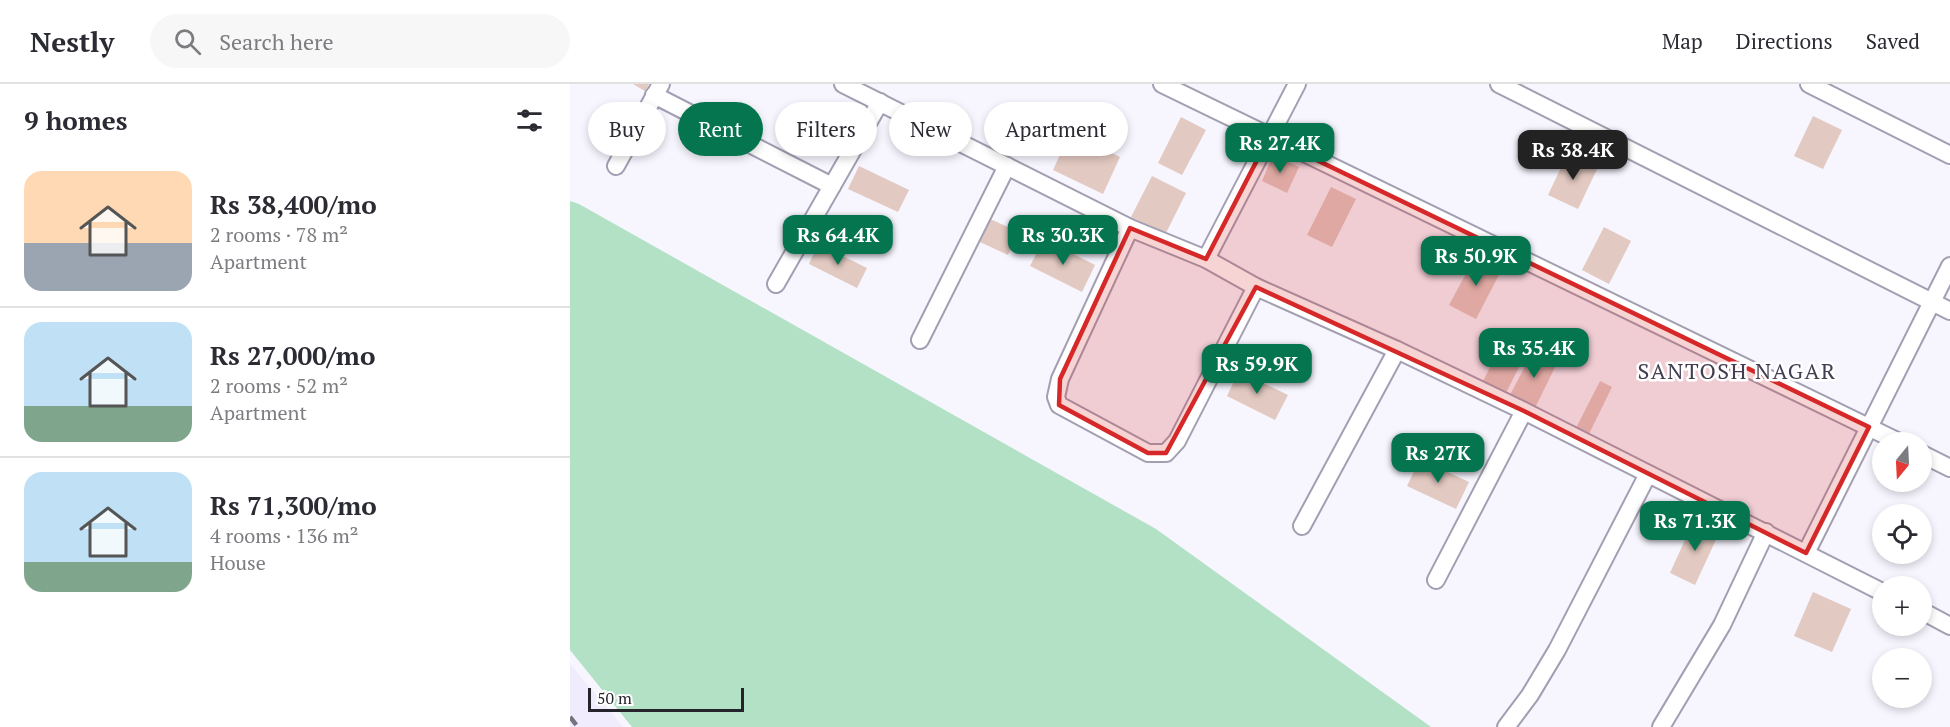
<!DOCTYPE html>
<html lang="en">
<head>
<meta charset="utf-8">
<style>
  body { margin:0; font-family:"PT Serif",serif; background:#f7f7f7; color:#2b2b33; height:100vh; display:flex; flex-direction:column; font-size:22px; white-space:nowrap }
  * { box-sizing:border-box; margin:0 }
  p { font-size:20px; color:#7c7c81 }
  .icon { flex:none; width:33px; height:33px; fill:none; stroke:currentColor; stroke-width:2; stroke-linecap:round; stroke-linejoin:round }
  .map { position:relative; flex:1; overflow:hidden }
  .sheet { display:flex; flex-direction:column; background:#fff; width:570px }
  .sheet>* { flex:none }
  .hud { position:absolute; left:18px; top:18px; width:570px; height:54px; display:flex; gap:12px }
  .needle { width:39px; rotate:198deg }
  .fabs { position:absolute; left:1302px; top:348px; display:grid; gap:12px }
  .fabs a { display:grid; place-items:center; width:60px; height:60px; border-radius:50%; background:#fff; box-shadow:0 3px 9px #0003; font-size:30px }
  .scale { position:absolute; left:18px; bottom:15px; width:156px; box-sizing:border-box; padding-left:6px; border:3px solid #25232b; border-top:0; font-size:16px; line-height:21px; white-space:nowrap; color:#25232b; -webkit-text-stroke:4px #fff; paint-order:stroke }
  .price { position:absolute; translate:-50% -51px; padding:0 14px; border-radius:12px; background:#05754f; color:#fff; font-size:20px; line-height:39px; filter:drop-shadow(0 2px 3px #0008) }
  .price::after { content:''; position:absolute; left:50%; top:36px; width:18px; height:14px; margin-left:-9px; background:inherit; clip-path:polygon(0 0,100% 0,50% 100%) }
  .price.selected { background:#222; color:#fff }
  ul { padding:0; list-style:none }
  li { display:flex; align-items:center; gap:18px; height:150px; padding:0 24px }
  li+li { border-top:2px solid #e1e1e2 }
  li span { display:grid; place-items:center; flex:none; width:168px; height:120px; border-radius:18px; color:#555 }
  li>.icon { margin-inline-start:auto }
  span .icon { width:72px; height:72px; fill:#fffc; stroke-width:1 }
  li b { font-size:26px }
  h2 { display:flex; justify-content:space-between; align-items:center; height:72px; padding:0 24px; font-size:26px }
  .pill { padding:0 21px; border-radius:27px; background:#fff; box-shadow:0 3px 9px #0003; font-size:21px; line-height:54px }
  .pill.selected { background:#05754f; color:#fff }
  header { display:flex; align-items:center; gap:36px; box-sizing:border-box; height:84px; padding:0 30px; background:#fff; border-bottom:2px solid #e1e1e2 }
  header strong { font-size:28px }
  nav { display:flex; gap:33px; margin-inline-start:auto; font-size:21px }
  .search { width:420px; height:54px; background:#f7f7f7; display:flex; align-items:center; gap:15px; box-sizing:border-box; padding:0 21px; border-radius:33px; color:#7c7c81; font-size:22px }
  main { display:flex; flex:1; min-height:0 }
  .map>svg:first-child { display:block }
  .built { fill:#f0ecfe }
  .green { fill:#b3e1c6 }
  .building { fill:#e2c9c1 }
  .lines { fill:none; stroke-linecap:round; stroke-linejoin:round }
  .minor-casing { stroke:#a39fb3; stroke-width:20 }
  .minor { stroke:#fff; stroke-width:16 }
  .rail { stroke:#75737b; stroke-width:4.5; stroke-dasharray:10 10; stroke-linecap:butt }
  .marked { fill:#d62828; fill-opacity:0.2; stroke:#d62828; stroke-width:4.5; stroke-linejoin:round }
  .labels { text-anchor:middle; dominant-baseline:central; stroke-width:5; stroke-linejoin:round; paint-order:stroke }
  .neighbourhood-label { font-size:22px; letter-spacing:1.5px; fill:#433e50; stroke:#fff }
</style>
</head>
<body>
<header>
<strong>Nestly</strong>
<div class="search"><svg class="icon" aria-label="search" viewBox="0 0 24 24"><circle cx="10" cy="10" r="6"/><path d="M15 15l6 6"/></svg>Search here</div>
<nav><a>Map</a><a>Directions</a><a>Saved</a></nav>
</header>
<main>
<section class="sheet">
<h2>9 homes<svg class="icon" aria-label="filters" viewBox="0 0 24 24"><path d="M4 7h16M4 17h16"/><circle cx="9" cy="7" r="2"/><circle cx="15" cy="17" r="2"/></svg></h2>
<ul>
<li><span style="background:linear-gradient(#ffd9b3 60%,#9aa5b1 0)"><svg class="icon" aria-label="home" viewBox="0 0 24 24"><path d="M3 11l9-7 9 7M6 9v11h12V9"/></svg></span><div><b>Rs 38,400/mo</b><p>2 rooms · 78 m²</p><p>Apartment</p></div></li>
<li><span style="background:linear-gradient(#bfe0f5 70%,#7fa58c 0)"><svg class="icon" aria-label="home" viewBox="0 0 24 24"><path d="M3 11l9-7 9 7M6 9v11h12V9"/></svg></span><div><b>Rs 27,000/mo</b><p>2 rooms · 52 m²</p><p>Apartment</p></div></li>
<li><span style="background:linear-gradient(#bfe0f5 75%,#7fa58c 0)"><svg class="icon" aria-label="home" viewBox="0 0 24 24"><path d="M3 11l9-7 9 7M6 9v11h12V9"/></svg></span><div><b>Rs 71,300/mo</b><p>4 rooms · 136 m²</p><p>House</p></div></li>
</ul>
</section>
<div class="map">
<svg width="1380" height="643" viewBox="0 0 1380 643">
  <rect width="100%" height="100%" fill="#f7f5fe"/>
  <polygon class="built" points="0,580 33,619 53,643 0,643"/>
  <polygon class="green" points="0,117 9,120 586,445 861,643 62,643 0,566"/>
  <g class="building">
    <polygon points="63,0 79,0 75,7"/>
    <polygon points="1243,32 1272,46 1253,85 1224,72"/>
    <polygon points="611,33 636,46 612,91 588,79"/>
    <polygon points="500,49 550,73 533,110 483,86"/>
    <polygon points="998,69 1028,83 1008,125 978,111"/>
    <polygon points="703,71 729,83 717,109 692,97"/>
    <polygon points="289,82 339,106 328,128 278,105"/>
    <polygon points="582,92 616,109 595,151 561,133"/>
    <polygon points="761,103 786,115 762,163 737,151"/>
    <polygon points="420,135 449,148 438,171 410,158"/>
    <polygon points="1034,143 1061,157 1039,200 1012,186"/>
    <polygon points="474,155 525,181 512,208 460,182"/>
    <polygon points="248,160 297,184 287,204 239,180"/>
    <polygon points="906,171 932,185 906,235 879,221"/>
    <polygon points="935,254 958,265 935,311 912,299"/>
    <polygon points="963,267 987,279 965,324 940,311"/>
    <polygon points="669,287 718,311 705,336 657,312"/>
    <polygon points="1030,297 1042,303 1018,352 1005,346"/>
    <polygon points="850,375 899,398 886,425 837,402"/>
    <polygon points="1124,436 1150,447 1125,501 1100,489"/>
    <polygon points="1243,508 1281,525 1262,568 1224,552"/>
  </g>
  <g class="lines">
    <g class="minor-casing">
      <g id="minor">
        <polyline points="273,0 560,144 636,175 686,203 827,266 954,327 1312,508"/>
        <polyline points="592,0 1329,358"/>
        <polyline points="929,0 1380,227"/>
        <polyline points="1239,0 1380,71"/>
        <polyline points="84,11 262,102"/>
        <polyline points="46,82 91,0"/>
        <polyline points="560,144 490,295 486,313 489,321 578,369 596,369 607,357 686,203"/>
        <polyline points="636,175 727,0"/>
        <polyline points="206,200 310,18"/>
        <polyline points="350,256 437,82"/>
        <polyline points="1352,370 1380,384"/>
        <polyline points="732,442 827,266"/>
        <polyline points="1236,469 1380,182"/>
        <polyline points="866,496 954,327"/>
        <polyline points="1352,527 1380,542"/>
        <polyline points="936,643 960,611 987,566 1078,390"/>
        <polyline points="1091,643 1152,541 1196,448"/>
      </g>
    </g>
    <use href="#minor" class="minor"/>
    <polyline class="rail" points="0,633 8,643"/>
  </g>
  <path class="marked" d="M699,53L1299,343L1236,469L954,327L686,203L596,369H578L489,321L490,295L560,144L636,175Z"/>
  <g class="labels">
    <g class="neighbourhood-label">
      <text x="1167" y="286">SANTOSH NAGAR</text>
    </g>
  </g>
</svg>
<div class="fabs">
<a><svg class="needle" viewBox="-14 -14 28 28"><path d="M0-13l5 13h-10z" fill="#e53935"/><path d="M0 13l5-13h-10z" fill="#7c7c81"/></svg></a>
<a><svg class="icon" aria-label="locate" viewBox="0 0 24 24"><circle cx="12" cy="12" r="6"/><path d="M12 2v4M12 18v4M2 12h4M18 12h4"/></svg></a>
<a>+</a>
<a>−</a>
</div>
<div class="scale">50 m</div>
<b class="price" style="left:710px;top:90px">Rs 27.4K</b>
<b class="price selected" style="left:1003px;top:97px">Rs 38.4K</b>
<b class="price" style="left:268px;top:182px">Rs 64.4K</b>
<b class="price" style="left:493px;top:182px">Rs 30.3K</b>
<b class="price" style="left:906px;top:203px">Rs 50.9K</b>
<b class="price" style="left:964px;top:295px">Rs 35.4K</b>
<b class="price" style="left:687px;top:311px">Rs 59.9K</b>
<b class="price" style="left:868px;top:400px">Rs 27K</b>
<b class="price" style="left:1125px;top:468px">Rs 71.3K</b>
<div class="hud">
<a class="pill">Buy</a>
<a class="pill selected">Rent</a>
<a class="pill">Filters</a>
<a class="pill">New</a>
<a class="pill">Apartment</a>
</div>
</div>
</main>
</body>
</html>
